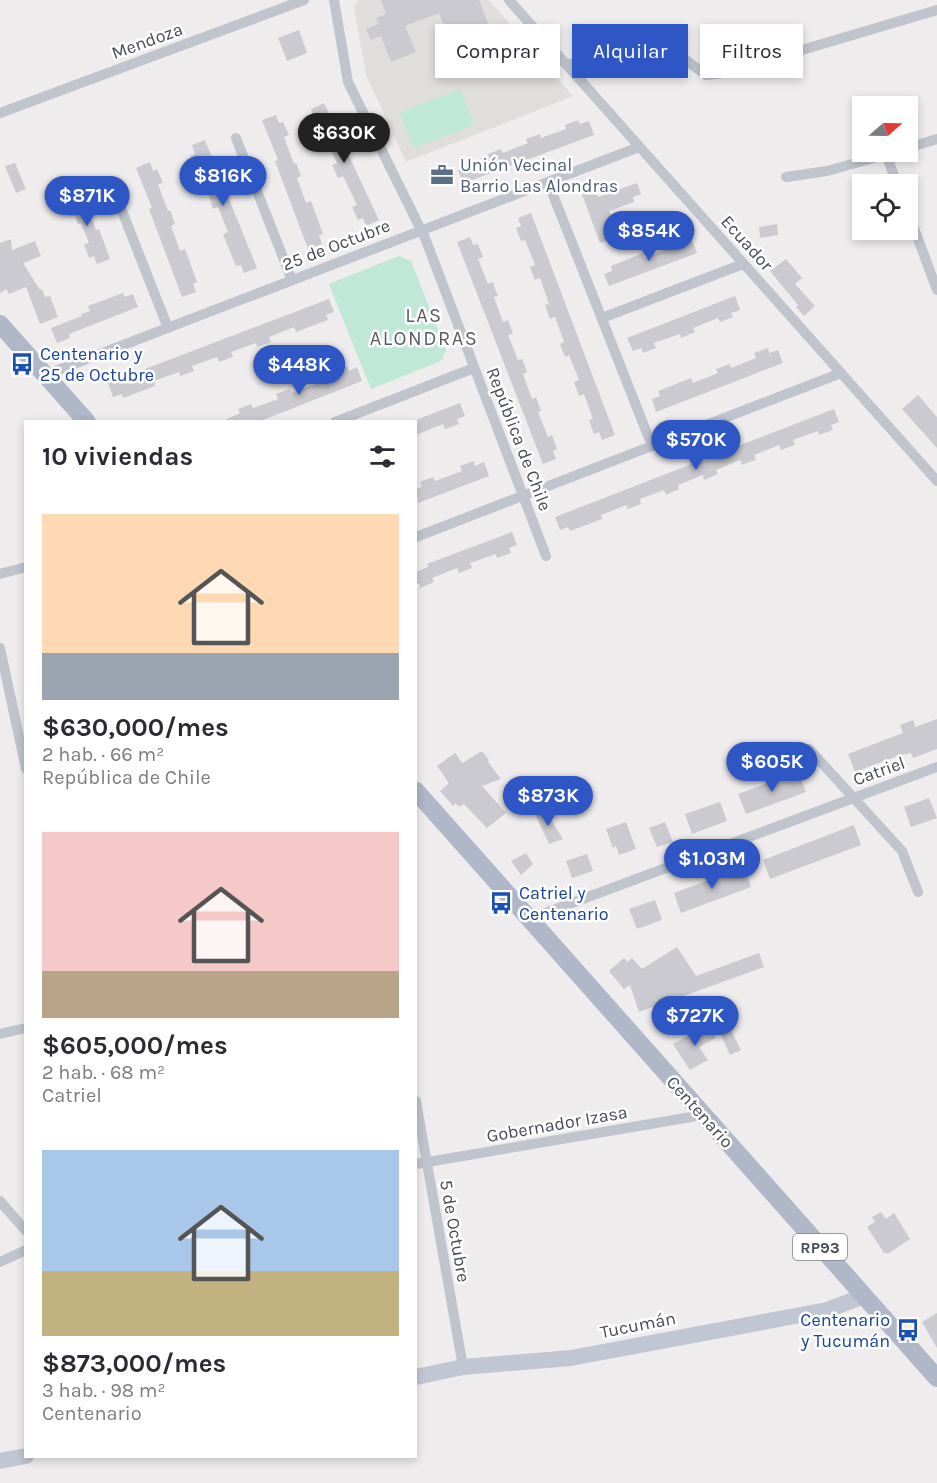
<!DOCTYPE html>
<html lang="es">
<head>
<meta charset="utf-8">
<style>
  body { margin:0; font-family:Karla,sans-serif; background:#f2f2f3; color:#2b2b33; height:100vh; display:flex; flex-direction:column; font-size:22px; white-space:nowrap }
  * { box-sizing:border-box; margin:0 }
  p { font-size:20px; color:#7c7c81 }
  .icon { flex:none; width:33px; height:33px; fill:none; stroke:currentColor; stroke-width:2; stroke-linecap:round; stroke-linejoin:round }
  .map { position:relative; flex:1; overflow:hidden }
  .drawer { position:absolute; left:24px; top:420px; width:393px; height:1038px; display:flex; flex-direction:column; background:#fff; border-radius:0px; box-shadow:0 3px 9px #0003 }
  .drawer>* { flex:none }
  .guide { position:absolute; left:435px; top:24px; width:411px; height:54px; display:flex; gap:12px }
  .needle { width:39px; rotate:70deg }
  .fabs { position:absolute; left:852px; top:96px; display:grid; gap:12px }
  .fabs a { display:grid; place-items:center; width:66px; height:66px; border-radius:0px; background:#fff; box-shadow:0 3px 9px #0003; font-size:30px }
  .price { position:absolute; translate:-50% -51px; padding:0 14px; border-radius:21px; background:#2f56c5; color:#fff; font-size:20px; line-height:39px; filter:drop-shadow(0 2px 3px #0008) }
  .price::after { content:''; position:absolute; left:50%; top:36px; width:18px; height:14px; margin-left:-9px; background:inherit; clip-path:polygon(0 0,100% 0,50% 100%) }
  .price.on { background:#222; color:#fff }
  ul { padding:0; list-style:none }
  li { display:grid; align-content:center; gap:12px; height:318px; padding:0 18px }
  li span { display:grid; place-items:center; height:186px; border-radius:0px; color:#555 }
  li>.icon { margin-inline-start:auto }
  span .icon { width:108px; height:108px; fill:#fffc; stroke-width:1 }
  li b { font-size:26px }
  h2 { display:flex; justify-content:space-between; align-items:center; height:72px; padding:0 18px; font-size:26px }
  .chip { padding:0 21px; border-radius:0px; background:#fff; box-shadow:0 3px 9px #0003; font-size:21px; line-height:54px }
  .chip.on { background:#2f56c5; color:#fff }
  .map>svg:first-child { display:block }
  .education { fill:#dfdedd }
  .green { fill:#bfe8d6 }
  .building { fill:#cacad0 }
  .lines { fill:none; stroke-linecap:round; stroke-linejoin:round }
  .street { stroke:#bfc4cd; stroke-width:10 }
  .secondary { stroke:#c1c6d3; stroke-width:16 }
  .primary { stroke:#afb7c8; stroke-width:18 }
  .labels { text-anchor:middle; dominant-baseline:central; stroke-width:5; stroke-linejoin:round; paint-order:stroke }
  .shield { fill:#fff; stroke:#7e8289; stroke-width:1.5 }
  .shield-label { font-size:16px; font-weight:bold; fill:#474c57 }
  .street-label { font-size:18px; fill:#474c57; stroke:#fff }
  .service-label { font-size:18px; fill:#4e5e75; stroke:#fff; text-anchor:start }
  .transit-label { font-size:18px; fill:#164399; stroke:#fff; text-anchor:start }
  .neighbourhood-label { font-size:20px; letter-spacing:1.5px; fill:#5a5b60; stroke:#fff }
</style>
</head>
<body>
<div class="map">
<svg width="937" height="1483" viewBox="0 0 937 1483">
  <rect width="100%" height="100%" fill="#eeecec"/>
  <polygon class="education" points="358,0 489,0 573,96 406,162 366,75 354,7"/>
  <g class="green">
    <polygon points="460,89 474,125 414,148 400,112"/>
    <polygon points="399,256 411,261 446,350 441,361 371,389 329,284"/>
  </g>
  <g class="building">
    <polygon points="381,0 479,0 503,63 464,78 439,13 405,26 416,52 391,62 381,36 371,40 366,29 379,24 376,18 386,14"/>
    <polygon points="299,30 307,53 287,61 278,38"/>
    <polygon points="324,103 379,220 366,226 363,218 358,220 352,207 357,205 343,176 338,178 335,171 332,165 337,163 325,138 321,130 316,132 310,119 314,117 311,109"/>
    <polygon points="276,115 279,123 283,122 289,135 284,137 294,164 296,163 301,176 297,178 306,203 311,201 323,234 319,235 322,244 308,249 275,161 278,160 262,120"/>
    <polygon points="578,120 580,124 589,121 594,135 469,181 469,179 462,181 458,170 489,159 488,154 501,149 503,153 528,143 526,139 540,134 541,138 566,129 565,125"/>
    <polygon points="205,140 257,268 244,273 241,265 236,266 223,234 228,232 218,207 213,209 200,167 196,169 190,156 195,154 192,145"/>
    <polygon points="150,162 153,171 157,169 163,183 158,184 168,211 170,210 175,224 171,226 180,251 185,249 197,282 193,284 196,292 182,297 149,209 152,208 136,168"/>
    <polygon points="15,163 26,189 16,193 5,166"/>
    <polygon points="637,183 641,194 633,197 634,202 609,211 615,228 610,230 614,238 600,243 582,194 595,189 598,197"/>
    <polygon points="80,189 96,230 99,229 110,259 97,264 94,256 89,258 84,244 89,243 81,223 78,224 75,215 70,217 65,204 70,202 67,194"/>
    <polygon points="531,213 615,435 602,440 599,432 594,434 589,420 593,419 584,394 579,396 574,382 579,380 569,355 565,357 560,344 564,342 555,317 550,319 545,305 549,304 540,278 535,280 530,267 535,265 525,240 521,241 516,228 521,226 518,218"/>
    <polygon points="777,224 778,235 760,238 759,227"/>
    <polygon points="470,237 473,245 478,244 483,257 478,259 488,284 493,282 495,289 498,296 494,297 503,322 508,320 513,334 508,335 518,360 522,359 525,366 527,372 523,374 532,399 536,397 541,411 538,412 548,437 552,435 557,449 553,451 556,459 543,464 457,242"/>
    <polygon points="11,239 12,250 35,241 41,256 23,263 40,290 42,289 45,297 50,296 58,317 40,324 26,287 9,294 6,289 0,293 0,243"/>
    <polygon points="682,239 684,243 692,240 697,253 609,286 604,274 612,271 611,266 643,253 645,258 670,248 668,244"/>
    <polygon points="786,259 802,278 795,284 815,306 804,316 796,307 798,305 770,271"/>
    <polygon points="123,293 124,297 133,294 138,307 69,334 70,338 57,343 51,328 82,316 81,314 90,311 88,306"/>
    <polygon points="735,296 740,310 731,313 733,317 720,322 718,318 693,328 695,332 681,338 680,334 654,343 656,348 643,353 641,348 633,351 627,338"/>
    <polygon points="329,299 334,312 326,315 328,320 296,332 294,327 269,337 271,342 257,347 256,343 231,352 233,357 219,362 217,357 192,366 194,371 180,376 179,372 154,381 155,386 123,398 122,394 113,397 108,383"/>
    <polygon points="768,348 769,353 778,350 783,363 656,412 652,399 660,396 658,391 691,378 693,383 718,373 716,369 730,364 731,368 756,358 754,353"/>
    <polygon points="347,366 349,371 357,367 362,381 258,422 221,422 240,413 238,409 251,404 253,408 278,399 276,394 290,389 291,393 316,384 314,379"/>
    <polygon points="918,395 937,417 937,448 902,409"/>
    <polygon points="460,403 465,416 457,419 459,424 445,429 443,424 416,435 416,420"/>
    <polygon points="834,409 839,422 831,425 833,430 819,435 818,431 793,440 795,445 781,450 779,445 754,455 756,460 749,462 742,465 740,460 716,470 718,474 704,480 703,475 678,485 679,489 666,495 664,490 640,499 641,504 628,509 626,505 601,515 602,519 589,524 570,531 568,527 560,530 555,517"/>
    <polygon points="474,461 475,466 484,462 489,476 418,503 416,489 422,487 420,482 433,477 435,481 462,471 460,466"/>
    <polygon points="512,532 517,545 509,548 511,553 497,558 496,554 470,563 472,568 459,573 457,568 432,578 434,582 420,588 419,583 416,584 416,572 428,567 427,564"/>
    <polygon points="937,719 937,749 913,758 911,753 898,756 855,772 848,754 903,733 900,725 913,720 915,727"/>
    <polygon points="482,751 489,760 488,762 501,779 482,786 506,813 487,828 464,804 459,807 455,803 453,806 440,791 449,783 437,766 455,753 462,763"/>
    <polygon points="798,772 806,792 746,814 738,794"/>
    <polygon points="929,798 937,818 911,827 904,807"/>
    <polygon points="720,802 727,821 692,834 685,814"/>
    <polygon points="544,809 563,839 549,844 535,814"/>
    <polygon points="626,822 636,849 619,855 616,846 613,848 606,829"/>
    <polygon points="665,822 673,842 657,847 649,828"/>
    <polygon points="854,825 861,845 770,879 763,860"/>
    <polygon points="526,853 533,864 521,875 511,861"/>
    <polygon points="587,854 593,871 572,878 566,861"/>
    <polygon points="744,867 751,887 681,913 674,893"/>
    <polygon points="655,900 662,920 637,929 629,909"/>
    <polygon points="677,947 696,976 759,953 764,967 639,1012 630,985 624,989 609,971 624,958 627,962 632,958 642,969"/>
    <polygon points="708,1024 716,1038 699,1047 708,1060 690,1070 673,1044"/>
    <polygon points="731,1030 741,1050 730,1055 721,1035"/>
    <polygon points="881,1212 886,1219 894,1213 910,1239 889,1253 884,1253 867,1227 875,1222 872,1217"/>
    <polygon points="937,1313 937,1348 922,1322"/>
  </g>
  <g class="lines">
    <g class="street">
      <polyline points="334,0 348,82 425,238 546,556"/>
      <polyline points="509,0 937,481"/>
      <polyline points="567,65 652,40 659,40 706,75 724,73 937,10"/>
      <polyline points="0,113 304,0"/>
      <polyline points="236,138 292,280"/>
      <polyline points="908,148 937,139"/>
      <polyline points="886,154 897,184"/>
      <polyline points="786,177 827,171 895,152"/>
      <polyline points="548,182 652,446"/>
      <polyline points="111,183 168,328"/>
      <polyline points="908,212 937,290"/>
      <polyline points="602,318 743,264"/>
      <polyline points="45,375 639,147"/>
      <polyline points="335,422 474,368"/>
      <polyline points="416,537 841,373"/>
      <polyline points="0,574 26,567"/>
      <polyline points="0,648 26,769"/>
      <polyline points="809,749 902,851 918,892"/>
      <polyline points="529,919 937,767"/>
      <polyline points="0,1034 26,1028"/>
      <polyline points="416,1101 463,1367"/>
      <polyline points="416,1164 703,1115"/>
      <polyline points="0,1201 26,1231"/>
      <polyline points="0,1262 26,1250"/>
    </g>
    <g class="secondary">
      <polyline points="416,1377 463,1367 571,1358 827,1310 864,1296"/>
      <polyline points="0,1461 26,1456"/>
    </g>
    <g class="primary">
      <polyline points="0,324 87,422"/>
      <polyline points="416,791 937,1378"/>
    </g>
  </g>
  <defs>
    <g id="office-bare" transform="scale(1.8)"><path d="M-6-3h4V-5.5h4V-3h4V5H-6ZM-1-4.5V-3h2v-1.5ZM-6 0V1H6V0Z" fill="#5c6f8a" stroke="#fff" stroke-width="2.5" paint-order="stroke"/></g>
    <g id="bus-bare" transform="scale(1.8)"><path d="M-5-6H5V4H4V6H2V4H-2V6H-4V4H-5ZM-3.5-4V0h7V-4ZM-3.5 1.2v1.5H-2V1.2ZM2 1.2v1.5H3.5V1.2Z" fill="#1a4fb4" stroke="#fff" stroke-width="2.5" paint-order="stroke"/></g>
  </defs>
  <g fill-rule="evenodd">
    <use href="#office-bare" x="442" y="175"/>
    <use href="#bus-bare" x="22" y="364"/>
    <use href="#bus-bare" x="501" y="903"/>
    <use href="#bus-bare" x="908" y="1330"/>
  </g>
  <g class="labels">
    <rect class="shield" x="793" y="1234" width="54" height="26" rx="4.5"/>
    <g class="shield-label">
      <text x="820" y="1247">RP93</text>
    </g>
    <g class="street-label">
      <text transform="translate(147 41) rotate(-20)">Mendoza</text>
      <text transform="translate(747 243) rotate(48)">Ecuador</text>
      <text transform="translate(336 245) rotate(-21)">25 de Octubre</text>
      <text transform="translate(519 439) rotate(69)">República de Chile</text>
      <text transform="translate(879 771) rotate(-20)">Catriel</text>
      <text transform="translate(700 1112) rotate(48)">Centenario</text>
      <text transform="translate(557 1124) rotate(-10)">Gobernador Izasa</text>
      <text transform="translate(455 1231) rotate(80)">5 de Octubre</text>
      <text transform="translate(638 1325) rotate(-11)">Tucumán</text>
    </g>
    <g class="service-label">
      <text x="460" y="165">Unión Vecinal<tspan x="460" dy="21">Barrio Las Alondras</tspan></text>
    </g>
    <g class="transit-label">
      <text x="40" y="354">Centenario y<tspan x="40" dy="21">25 de Octubre</tspan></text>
      <text x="519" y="893">Catriel y<tspan x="519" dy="21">Centenario</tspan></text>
      <text x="890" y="1320" text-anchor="end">Centenario<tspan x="890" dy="21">y Tucumán</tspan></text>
    </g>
    <g class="neighbourhood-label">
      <text x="424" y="315">LAS<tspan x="424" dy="23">ALONDRAS</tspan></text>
    </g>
  </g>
</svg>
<div class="fabs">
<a><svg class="needle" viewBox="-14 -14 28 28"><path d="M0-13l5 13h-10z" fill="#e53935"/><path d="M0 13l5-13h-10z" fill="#7c7c81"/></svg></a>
<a><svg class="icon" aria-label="locate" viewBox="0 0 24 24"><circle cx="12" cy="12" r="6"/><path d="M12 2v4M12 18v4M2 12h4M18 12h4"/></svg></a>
</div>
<b class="price on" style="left:344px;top:164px">$630K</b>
<b class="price" style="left:223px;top:207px">$816K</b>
<b class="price" style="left:87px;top:227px">$871K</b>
<b class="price" style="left:649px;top:262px">$854K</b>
<b class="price" style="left:299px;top:396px">$448K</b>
<b class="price" style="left:696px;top:471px">$570K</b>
<b class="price" style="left:772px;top:793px">$605K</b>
<b class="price" style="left:548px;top:827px">$873K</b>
<b class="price" style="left:712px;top:890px">$1.03M</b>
<b class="price" style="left:695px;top:1047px">$727K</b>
<div class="guide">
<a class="chip">Comprar</a>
<a class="chip on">Alquilar</a>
<a class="chip">Filtros</a>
</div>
<section class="drawer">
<h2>10 viviendas<svg class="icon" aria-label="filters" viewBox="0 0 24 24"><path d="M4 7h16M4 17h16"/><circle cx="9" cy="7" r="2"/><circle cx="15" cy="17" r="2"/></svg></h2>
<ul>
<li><span style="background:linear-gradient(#ffd9b3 75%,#9aa5b1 0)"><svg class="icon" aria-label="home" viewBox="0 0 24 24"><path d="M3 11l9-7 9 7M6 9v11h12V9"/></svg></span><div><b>$630,000/mes</b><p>2 hab. · 66 m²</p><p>República de Chile</p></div></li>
<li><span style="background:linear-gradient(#f6c9c9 75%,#b9a48a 0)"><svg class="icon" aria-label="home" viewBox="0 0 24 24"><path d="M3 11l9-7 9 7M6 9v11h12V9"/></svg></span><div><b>$605,000/mes</b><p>2 hab. · 68 m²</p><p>Catriel</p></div></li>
<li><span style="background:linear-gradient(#a9c7e8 65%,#c2b280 0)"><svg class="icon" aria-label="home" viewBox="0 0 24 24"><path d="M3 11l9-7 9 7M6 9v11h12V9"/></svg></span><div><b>$873,000/mes</b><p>3 hab. · 98 m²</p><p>Centenario</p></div></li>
</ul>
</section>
</div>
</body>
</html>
